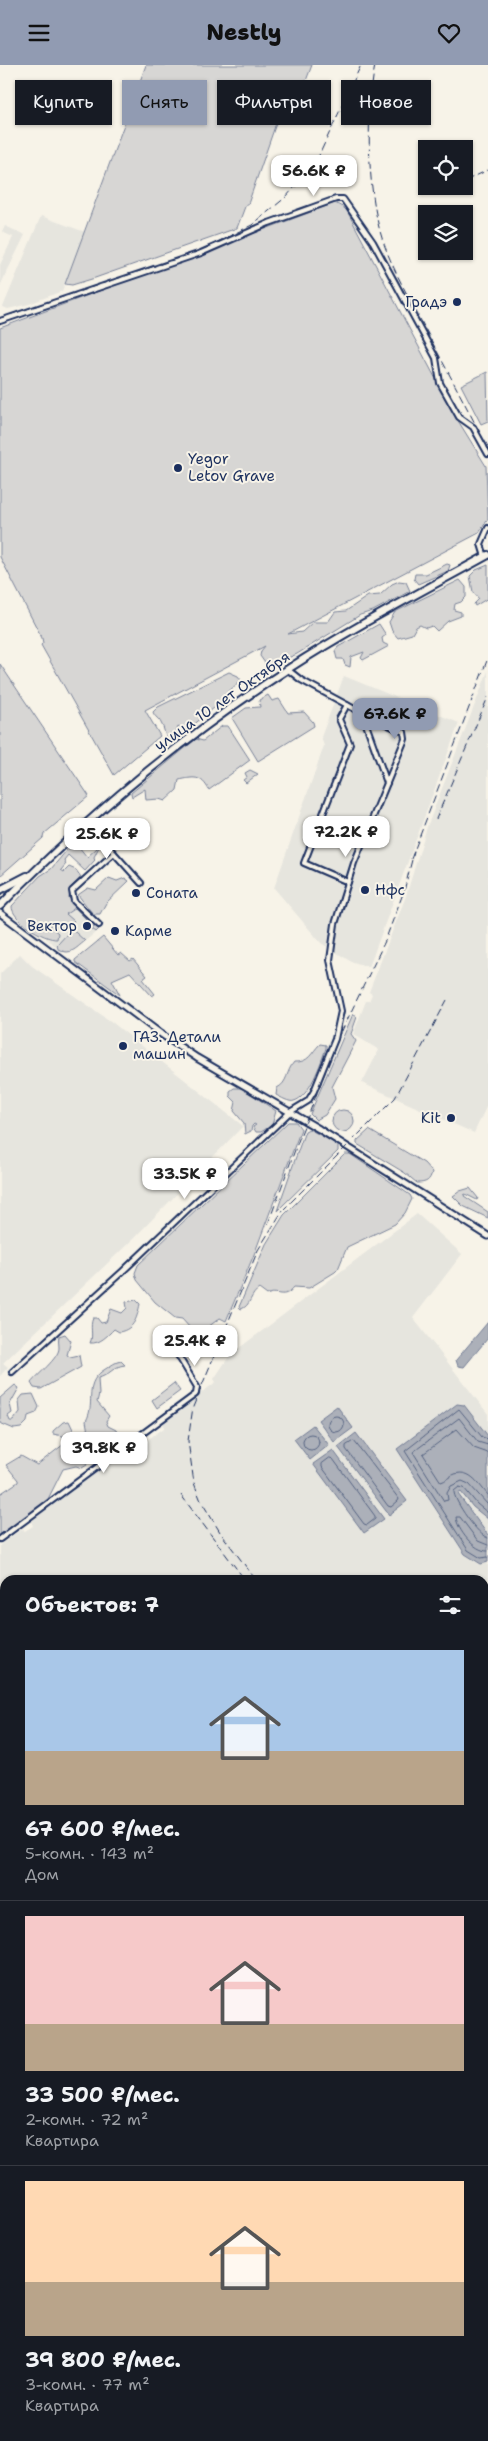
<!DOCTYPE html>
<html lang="ru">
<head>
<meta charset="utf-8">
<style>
  body { margin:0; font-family:"Shantell Sans",sans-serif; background:#242831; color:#f1f3f6; height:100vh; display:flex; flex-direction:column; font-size:19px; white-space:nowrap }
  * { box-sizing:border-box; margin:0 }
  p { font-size:16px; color:#9ea1a6 }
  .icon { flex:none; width:28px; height:28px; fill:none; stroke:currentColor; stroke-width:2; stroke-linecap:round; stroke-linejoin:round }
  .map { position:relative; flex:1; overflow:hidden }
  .drawer { position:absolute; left:0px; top:1510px; width:489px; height:866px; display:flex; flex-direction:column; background:#171b24; border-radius:15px 15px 0 0; box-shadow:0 1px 4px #0004 }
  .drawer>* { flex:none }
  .guide { position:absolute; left:15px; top:15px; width:459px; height:45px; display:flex; gap:10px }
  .fabs { position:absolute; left:418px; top:75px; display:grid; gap:10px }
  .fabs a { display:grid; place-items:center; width:55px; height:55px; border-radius:0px; background:#171b24; box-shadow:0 1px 4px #0004; font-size:25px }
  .price { position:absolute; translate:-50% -42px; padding:0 11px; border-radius:10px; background:#fff; color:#222; font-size:16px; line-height:32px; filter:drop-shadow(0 1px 2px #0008) }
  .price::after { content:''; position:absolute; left:50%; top:30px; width:15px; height:11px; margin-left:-8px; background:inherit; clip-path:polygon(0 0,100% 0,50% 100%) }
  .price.on { background:#919bb2; color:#111 }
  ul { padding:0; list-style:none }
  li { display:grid; align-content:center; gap:10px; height:265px; padding:0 25px }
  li+li { border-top:1px solid #363941 }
  li span { display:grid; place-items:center; height:155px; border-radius:0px; color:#555 }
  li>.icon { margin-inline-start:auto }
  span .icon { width:90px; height:90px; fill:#fffc; stroke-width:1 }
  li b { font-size:21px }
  h2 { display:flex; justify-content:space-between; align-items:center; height:60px; padding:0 25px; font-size:21px }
  .pill { padding:0 18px; border-radius:0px; background:#171b24; box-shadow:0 1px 4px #0004; font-size:18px; line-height:45px }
  .pill.on { background:#919bb2; color:#111 }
  header { display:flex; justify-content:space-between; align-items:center; height:65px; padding:0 25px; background:#919bb2; color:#111; font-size:22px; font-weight:800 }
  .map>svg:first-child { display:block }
  .built { fill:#e6e5de }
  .green { fill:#d7d6d4; stroke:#798299 }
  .water { fill:#acb0b9; stroke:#727c95 }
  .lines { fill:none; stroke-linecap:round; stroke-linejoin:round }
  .shore { stroke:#556382; stroke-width:1 }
  .minor-casing { stroke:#1b2f5e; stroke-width:8 }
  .tertiary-casing { stroke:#1b2f5e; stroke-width:9 }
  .primary-casing { stroke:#1b2f5e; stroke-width:10 }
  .minor { stroke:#f7f3e8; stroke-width:4 }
  .tertiary { stroke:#f7f3e8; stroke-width:5 }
  .primary { stroke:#f7f3e8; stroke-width:6 }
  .rail { stroke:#1b2f5e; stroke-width:1; stroke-dasharray:8 4; stroke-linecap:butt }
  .poi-dot { fill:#1b2f5e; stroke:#f7f3e8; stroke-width:2 }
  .labels { text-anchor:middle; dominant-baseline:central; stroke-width:4; stroke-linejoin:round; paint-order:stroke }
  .poi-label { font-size:15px; fill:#1b2f5e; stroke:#f7f3e8; text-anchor:start }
  .street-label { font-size:15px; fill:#1b2f5e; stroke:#f7f3e8 }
</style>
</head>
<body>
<header><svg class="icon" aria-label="menu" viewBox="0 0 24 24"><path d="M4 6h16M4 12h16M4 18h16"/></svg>Nestly<svg class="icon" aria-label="heart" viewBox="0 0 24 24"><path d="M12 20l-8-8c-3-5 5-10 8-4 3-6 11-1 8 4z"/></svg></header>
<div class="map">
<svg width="488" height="2376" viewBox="0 0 488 2376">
  <rect width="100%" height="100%" fill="#f7f3e8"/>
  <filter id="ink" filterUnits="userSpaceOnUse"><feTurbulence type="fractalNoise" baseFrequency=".02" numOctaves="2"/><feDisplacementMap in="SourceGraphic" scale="10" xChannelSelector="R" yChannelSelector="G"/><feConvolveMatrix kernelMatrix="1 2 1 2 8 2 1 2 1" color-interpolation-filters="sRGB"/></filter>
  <g filter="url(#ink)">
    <g class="built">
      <polygon points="41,151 85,167 62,226 29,239 8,244 3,242"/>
      <polygon points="5,161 25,170 0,221 0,200 13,172 2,167"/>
      <polygon points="488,606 488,1038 474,1068 362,1018 379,985 353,969 366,936 369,936 372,929 369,927 406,831 427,762"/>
      <polygon points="344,611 459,658 369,902 350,896 321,878 274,823 324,681 321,672"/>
      <polygon points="75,843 93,861 92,864 96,867 72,887 66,888 46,874 54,875 50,861 53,858"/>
      <polygon points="20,889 32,901 113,958 243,1061 134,1173 3,1298 8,1302 0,1311 0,909"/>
      <polygon points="417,1149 462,1189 413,1253 488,1349 488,1651 484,1653 484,1515 5,1515 5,2047 0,2050 0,1480 22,1464 25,1466 33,1461 31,1456 136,1377 142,1375 146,1376 164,1363 163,1356 216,1317 214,1314 230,1290"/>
      <polygon points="5,2318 5,2371 44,2371 35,2376 0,2376 0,2321"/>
    </g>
    <g class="green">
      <polygon points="146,0 312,0 294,47 281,44 248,139 246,139 237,163 95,213 72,220 65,219"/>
      <polygon points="335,138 346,144 457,354 486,401 488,454 479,468 288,569 302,567 313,557 328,557 335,547 346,546 368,531 380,530 392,519 399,516 406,517 410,526 373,546 360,550 297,589 281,596 265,598 260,591 261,586 265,581 145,645 160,671 114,710 41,580 43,578 42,573 0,492 0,263"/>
      <polygon points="487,307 488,356 481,359 461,320"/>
      <polygon points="447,499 450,500 448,506 418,519 414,514 415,509 426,509"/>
      <polygon points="488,500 488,533 475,541 474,539 479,534 473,527 470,511 476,505"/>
      <polygon points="460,515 466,522 466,532 461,537 455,539 454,545 461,547 461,551 448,556 437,566 432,561 426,563 420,560 416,562 412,569 398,573 392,566 389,557 395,547"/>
      <polygon points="379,559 386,570 382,573 383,578 389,581 363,595 361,593 364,587 351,592 350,602 345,600 343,594 337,594 335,586 338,582"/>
      <polygon points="0,599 89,731 44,769 43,773 0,811"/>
      <path d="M229,607L238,611L241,615L226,629V633L186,666L178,662L175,671L168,675C164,670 165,664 161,658C159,653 155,653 153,647L158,642Z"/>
      <polygon points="268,630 272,636 279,634 288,648 304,647 313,657 314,661 258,696 232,653 246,643 260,642 259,635"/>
      <path d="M222,661H228L250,695L209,725C201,710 194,712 179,715L177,725L165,736L159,734L146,735L145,724L132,732L131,728L196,674L203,676Z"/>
      <polygon points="250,705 258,709 246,718 243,715 247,712 245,708"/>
      <path d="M85,771H90L80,778L79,782L87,792L97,783L93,777L97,776L100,780L94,792L95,795L85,806L68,790L64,795L66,799L61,805L64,807L69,802L76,805L81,812L70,823L69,833L99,864L96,867L92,864L93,861L75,843L66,849L74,856L65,863L57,862L53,858L50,861L58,868L57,874C44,875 11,854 12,841L40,811L51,804L67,785Z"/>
      <polygon points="109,813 117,816 125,813 129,816 106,838 100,849 93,849 78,830 88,823 96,825"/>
      <path d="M75,867L85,876C75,884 70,891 58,884L57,880L68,868Z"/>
      <polygon points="103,872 118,890 121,888 130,896 133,894 147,911 143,914 155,929 152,931 130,907 112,915 120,930 75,897 75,895"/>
      <polygon points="353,949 357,952 351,969 356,976 332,1022 335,1034 325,1050 316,1055 310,1049"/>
      <path d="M320,979L326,980V983C321,997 310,1032 294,1036C290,1038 280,1032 276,1030L277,1023C288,1018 286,1006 294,997C309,998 311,988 320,979Z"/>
      <polygon points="234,1023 242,1023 276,1046 272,1060 261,1067 256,1067 253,1062 256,1060 254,1059 252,1061 251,1066 245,1069 244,1058 234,1046 236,1037 230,1031 230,1026"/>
      <circle cx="343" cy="1056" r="11"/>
      <polygon points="288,1057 296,1057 301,1064 255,1187 226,1256 220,1253 208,1262 190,1263 182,1254 175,1253 155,1237 137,1215 135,1208 138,1200"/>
      <polygon points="309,1064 338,1080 338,1086 277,1146 305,1066"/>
      <path d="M369,1065L424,1098L432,1107C430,1116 426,1118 417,1118L405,1108L357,1079V1076Z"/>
      <path d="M345,1089H350L410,1130L412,1134L405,1148L395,1159L347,1182L338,1204L335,1207L309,1223L294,1222C283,1236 277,1224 267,1230L259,1224C250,1229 251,1241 241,1244L239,1242L266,1179L284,1150Z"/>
      <polygon points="470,1123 478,1133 477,1135 465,1129 464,1131 488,1147 488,1153 463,1141 453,1131 460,1126"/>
      <path d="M136,1235L140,1239C137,1252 135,1264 119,1267L114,1264C107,1271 100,1279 90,1278C94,1270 89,1262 93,1253H97L101,1258L106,1257L111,1244L122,1248L127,1243L126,1237Z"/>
      <path d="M65,1269L71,1276L67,1290L70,1292L79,1290L81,1302L41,1324L34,1323L31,1318C37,1310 59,1293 59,1283C59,1279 58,1275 59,1271Z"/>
      <path d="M121,1296L125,1300C113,1301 109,1311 98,1313L99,1329L97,1337L109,1351L106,1356L108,1361L116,1365L118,1370L93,1382L80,1380L81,1387L87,1400L82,1403L76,1401L63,1404L47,1436L0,1470V1429L18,1417V1415L6,1400L21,1391L37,1400L64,1379L63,1371L53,1369V1366L63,1357L69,1356L77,1373L85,1371L88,1367L86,1356C97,1336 81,1318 107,1303C112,1300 115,1297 121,1296Z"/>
      <polygon points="174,1318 180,1326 157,1343 152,1335"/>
      <polygon points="15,1320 19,1323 10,1339 12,1348 8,1351 10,1356 13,1356 20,1347 19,1335 23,1330 33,1329 39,1342 36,1348 28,1351 27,1357 21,1363 14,1364 0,1358 0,1333"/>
      <polygon points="488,1743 488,1918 484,1920 484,1747"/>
      <polygon points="488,1924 488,2208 484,2206 484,1926"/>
      <polygon points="5,2116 5,2281 0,2283 0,2119"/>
      <polygon points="484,2274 488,2278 488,2376 187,2376 191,2371 484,2371"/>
      <polygon points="48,2371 68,2371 59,2376 39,2376"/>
      <polygon points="146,2371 170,2371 166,2376 142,2376"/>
    </g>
    <g class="water">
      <polygon points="488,1257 488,1273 464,1302 458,1301 456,1295"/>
      <polygon points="457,1339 464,1340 488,1371 488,1454 473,1442 461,1427 458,1429 488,1470 488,1497 481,1499 465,1489 397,1384"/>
      <polygon points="337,1341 353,1363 334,1377 318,1355"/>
      <polygon points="313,1360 329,1380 310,1395 294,1374"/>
      <polygon points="356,1368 407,1436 389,1450 338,1382"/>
      <polygon points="333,1385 384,1454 364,1468 313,1399"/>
    </g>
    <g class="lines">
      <g class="shore">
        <circle cx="336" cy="1359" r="8"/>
        <circle cx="311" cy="1377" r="8"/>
        <polyline points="488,1374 482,1372 459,1344 405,1386 468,1485 481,1493 488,1492"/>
        <polygon points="354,1376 399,1434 398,1436 391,1442 388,1441 346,1384 346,1381"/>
        <polyline points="488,1380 478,1377 459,1353 413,1387 444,1436 448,1435 447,1428 451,1421 462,1416 469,1419 488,1440"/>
        <path d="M488,1388L474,1383L457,1364L423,1389L441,1417C446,1416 449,1411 455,1409C471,1404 479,1420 488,1430"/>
        <polygon points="330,1393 333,1394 375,1451 375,1454 367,1460 364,1459 322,1402 322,1399"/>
        <path d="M488,1448L477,1439L464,1423L459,1422L454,1426C453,1435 479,1472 488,1473"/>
        <path d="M488,1480L478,1476L460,1452H456C457,1464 474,1487 488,1486"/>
      </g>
      <g class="minor-casing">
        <g id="minor">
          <polyline points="0,256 201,188 269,158 336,134 343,134 373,177 436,293 440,318 459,352 473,362 488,389"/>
          <polyline points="485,492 481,479 488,463"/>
          <polyline points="347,640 339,654 350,679 304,798 348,817"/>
          <polyline points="362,648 404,667 405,674 387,718"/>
          <polyline points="84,761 105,778 141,818"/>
          <polyline points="99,860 74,836 72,826 114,788"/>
          <polyline points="12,1307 123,1206 290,1047 308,1036 314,1026 335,974 341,946 330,895 335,859 354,798 387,718 362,648 301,615 287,604"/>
          <polyline points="0,1474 196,1329 197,1322 170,1277"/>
        </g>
      </g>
      <g class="tertiary-casing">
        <polyline id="tertiary" points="0,848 161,969 197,993 319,1064 488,1171"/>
      </g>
      <g class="primary-casing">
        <g id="primary">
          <polyline points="0,825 27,811"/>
          <path d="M0,841C87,752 183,672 288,604C353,562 421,527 488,490"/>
        </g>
      </g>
      <use href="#minor" class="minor"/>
      <use href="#tertiary" class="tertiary"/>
      <use href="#primary" class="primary"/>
      <g class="rail">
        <path d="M375,0C366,49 367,126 382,173C391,201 406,227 419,252C442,296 466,340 488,384"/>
        <polyline points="465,116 488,105"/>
        <polyline points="0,253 197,187 252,160 286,132 315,99 361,0"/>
        <polyline points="436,754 488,632"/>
        <polyline points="411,794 488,593"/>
        <polyline points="268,1159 299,1074 339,972 385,876 404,826 414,787"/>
        <polyline points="181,1430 245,1515"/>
        <polyline points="256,1515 220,1467 201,1436 194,1418 188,1376 193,1342 258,1185 283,1145 395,1033 447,935"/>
        <polyline points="484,1681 488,1680"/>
        <polyline points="484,1694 488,1691"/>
        <polyline points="484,1711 488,1707"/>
        <polyline points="484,1724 488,1720"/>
        <polyline points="0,2063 5,2058"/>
        <polyline points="0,2083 5,2079"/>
        <polyline points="0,2093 5,2090"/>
        <polyline points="0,2103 5,2099"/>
        <polyline points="484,2211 488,2213"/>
        <polyline points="0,2289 5,2286"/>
        <polyline points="0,2350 5,2347"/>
        <polyline points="0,2361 5,2358"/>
      </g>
    </g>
  </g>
  <g class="poi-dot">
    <circle cx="457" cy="237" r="5"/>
    <circle cx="178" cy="403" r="5"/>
    <circle cx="365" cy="825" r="5"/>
    <circle cx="136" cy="828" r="5"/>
    <circle cx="87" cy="861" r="5"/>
    <circle cx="115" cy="866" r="5"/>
    <circle cx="123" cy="981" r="5"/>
    <circle cx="451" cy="1053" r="5"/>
  </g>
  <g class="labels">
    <g class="poi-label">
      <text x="447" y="237" text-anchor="end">Градэ</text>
      <text x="188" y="394">Yegor<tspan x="188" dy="17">Letov Grave</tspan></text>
      <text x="375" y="825">Нфс</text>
      <text x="146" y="828">Соната</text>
      <text x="77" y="861" text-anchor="end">Вектор</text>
      <text x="125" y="866">Карме</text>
      <text x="133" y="972">ГАЗ. Детали<tspan x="133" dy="17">машин</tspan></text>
      <text x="441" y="1053" text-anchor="end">Kit</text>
    </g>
    <g class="street-label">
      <text transform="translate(222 636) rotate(-35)">улица 10 лет Октября</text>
    </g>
  </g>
</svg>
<div class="fabs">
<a><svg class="icon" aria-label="locate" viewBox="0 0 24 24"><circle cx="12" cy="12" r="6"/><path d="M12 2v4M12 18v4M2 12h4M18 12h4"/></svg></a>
<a><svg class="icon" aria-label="layers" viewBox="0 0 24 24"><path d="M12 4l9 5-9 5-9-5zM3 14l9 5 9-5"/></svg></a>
</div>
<b class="price" style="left:314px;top:132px">56.6K ₽</b>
<b class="price on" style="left:395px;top:675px">67.6K ₽</b>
<b class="price" style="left:346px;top:793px">72.2K ₽</b>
<b class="price" style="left:107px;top:795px">25.6K ₽</b>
<b class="price" style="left:185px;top:1135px">33.5K ₽</b>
<b class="price" style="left:195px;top:1302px">25.4K ₽</b>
<b class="price" style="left:104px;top:1409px">39.8K ₽</b>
<div class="guide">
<a class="pill">Купить</a>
<a class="pill on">Снять</a>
<a class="pill">Фильтры</a>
<a class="pill">Новое</a>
</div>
<section class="drawer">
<h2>Объектов: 7<svg class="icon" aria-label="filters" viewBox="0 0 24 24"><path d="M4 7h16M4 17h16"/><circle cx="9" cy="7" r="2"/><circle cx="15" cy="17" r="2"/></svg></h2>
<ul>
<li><span style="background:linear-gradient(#a9c7e8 65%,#b9a48a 0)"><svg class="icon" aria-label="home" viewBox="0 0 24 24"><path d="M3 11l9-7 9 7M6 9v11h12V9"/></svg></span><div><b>67 600 ₽/мес.</b><p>5-комн. · 143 m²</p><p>Дом</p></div></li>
<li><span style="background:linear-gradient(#f6c9c9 70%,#b9a48a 0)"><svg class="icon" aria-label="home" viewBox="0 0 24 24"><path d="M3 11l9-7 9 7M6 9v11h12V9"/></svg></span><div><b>33 500 ₽/мес.</b><p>2-комн. · 72 m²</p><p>Квартира</p></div></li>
<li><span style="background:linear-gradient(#ffd9b3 65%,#b9a48a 0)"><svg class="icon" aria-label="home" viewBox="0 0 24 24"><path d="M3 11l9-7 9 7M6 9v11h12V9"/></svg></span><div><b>39 800 ₽/мес.</b><p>3-комн. · 77 m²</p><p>Квартира</p></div></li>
</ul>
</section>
</div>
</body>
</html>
